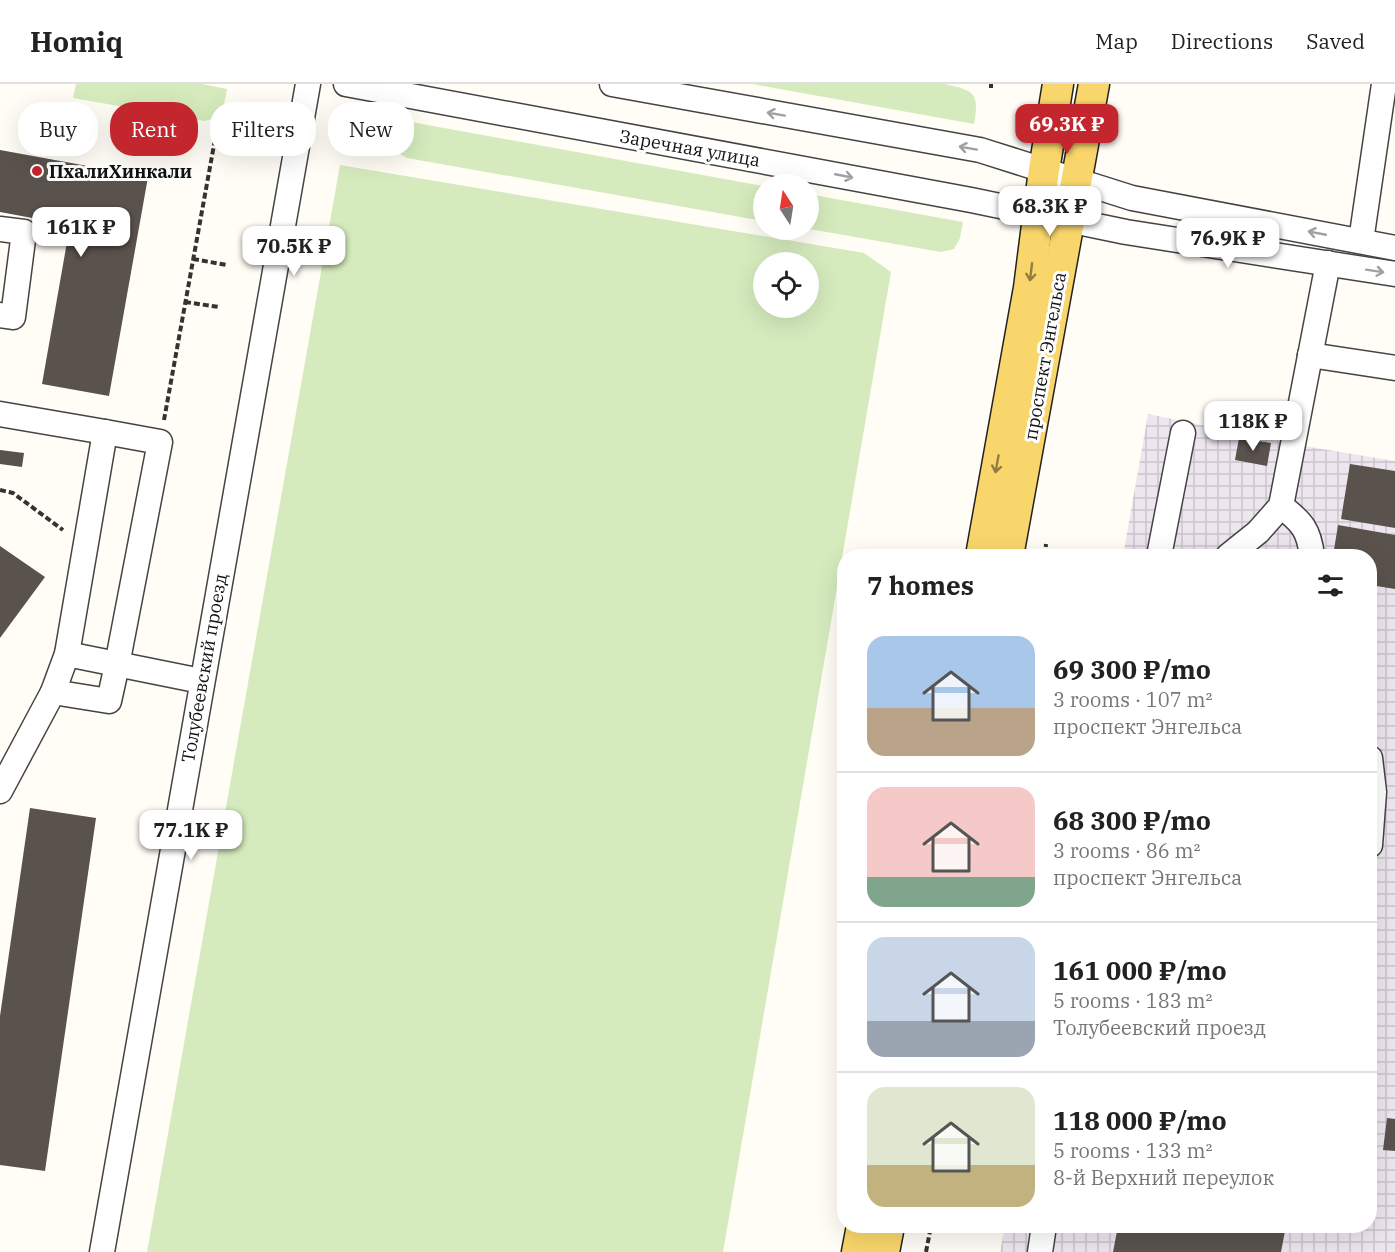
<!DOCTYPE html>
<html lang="en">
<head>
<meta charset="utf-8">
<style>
  body { margin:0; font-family:"IBM Plex Serif",serif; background:#f2f2f2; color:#222; height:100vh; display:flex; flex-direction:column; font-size:22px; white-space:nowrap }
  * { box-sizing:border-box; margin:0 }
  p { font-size:20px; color:#767676 }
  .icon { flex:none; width:33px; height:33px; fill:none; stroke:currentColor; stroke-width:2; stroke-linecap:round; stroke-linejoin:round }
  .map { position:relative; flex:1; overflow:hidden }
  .panel { position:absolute; left:837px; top:465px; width:540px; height:684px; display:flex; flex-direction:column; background:#fff; border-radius:24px; box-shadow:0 6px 24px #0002 }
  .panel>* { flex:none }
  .top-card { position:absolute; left:18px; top:18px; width:570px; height:54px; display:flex; gap:12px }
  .needle { width:39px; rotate:348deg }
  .tools { position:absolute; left:753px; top:90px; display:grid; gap:12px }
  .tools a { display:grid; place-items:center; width:66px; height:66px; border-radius:50%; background:#fff; box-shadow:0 6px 24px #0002; font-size:30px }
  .price { position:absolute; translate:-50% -51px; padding:0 14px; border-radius:12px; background:#fff; color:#222; font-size:20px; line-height:39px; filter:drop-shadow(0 2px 3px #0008) }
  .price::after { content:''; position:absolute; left:50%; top:36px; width:18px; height:14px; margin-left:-9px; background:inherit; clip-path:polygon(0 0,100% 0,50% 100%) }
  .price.current { background:#c4262e; color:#fff }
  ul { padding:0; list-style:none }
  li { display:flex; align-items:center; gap:18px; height:150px; padding:0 30px }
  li+li { border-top:2px solid #e0e0e0 }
  li span { display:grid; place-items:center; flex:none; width:168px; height:120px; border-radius:18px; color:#555 }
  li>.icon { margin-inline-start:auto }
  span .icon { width:72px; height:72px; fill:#fffc; stroke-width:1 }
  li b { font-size:26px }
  h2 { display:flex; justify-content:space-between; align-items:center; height:72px; padding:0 30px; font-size:26px }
  .tag { padding:0 21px; border-radius:24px; background:#fff; box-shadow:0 6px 24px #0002; font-size:21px; line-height:54px }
  .tag.current { background:#c4262e; color:#fff }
  header { display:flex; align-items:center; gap:36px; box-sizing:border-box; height:84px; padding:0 30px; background:#fff; border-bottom:2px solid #e0e0e0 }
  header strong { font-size:28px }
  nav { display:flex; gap:33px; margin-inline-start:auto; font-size:21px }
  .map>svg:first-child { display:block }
  .industrial { fill:url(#industrial-grid) }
  .grass { fill:#d5ebbd; fill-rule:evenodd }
  .building { fill:#5a524d }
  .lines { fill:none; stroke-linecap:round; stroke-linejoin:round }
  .minor-casing { stroke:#444; stroke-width:27 }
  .major-casing { stroke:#222; stroke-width:33 }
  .path { stroke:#333; stroke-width:4; stroke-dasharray:6 3; stroke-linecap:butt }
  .minor { stroke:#fff; stroke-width:24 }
  .major { stroke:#f9d66b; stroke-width:30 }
  .oneway { stroke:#a0a0a0 }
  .oneway2 { stroke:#917d42 }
  .poi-dot { fill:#c4262e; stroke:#fff; stroke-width:2 }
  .labels { text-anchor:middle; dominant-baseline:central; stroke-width:6; stroke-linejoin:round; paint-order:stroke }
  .street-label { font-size:18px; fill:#111; stroke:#fff }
  .poi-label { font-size:18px; font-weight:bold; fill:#111; stroke:#fff; text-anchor:start }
</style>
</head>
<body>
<header>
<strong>Homiq</strong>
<nav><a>Map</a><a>Directions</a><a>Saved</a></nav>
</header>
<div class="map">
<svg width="1395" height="1168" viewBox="0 0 1395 1168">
  <defs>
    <pattern id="industrial-grid" width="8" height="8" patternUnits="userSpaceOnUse" patternTransform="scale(1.5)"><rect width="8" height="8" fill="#eee6ef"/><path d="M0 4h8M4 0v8" fill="none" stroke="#cbc4cc"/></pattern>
  </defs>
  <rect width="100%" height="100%" fill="#fffdf5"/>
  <polygon class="industrial" points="1148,330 1292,360 1395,377 1395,1168 1000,1168 1005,1142 1370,1142 1370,472 1123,472"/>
  <g class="grass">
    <path d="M76,0H202L227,5C224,21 223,34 204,37L73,14Z"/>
    <path d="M752,0H944C973,6 980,8 974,40Z"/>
    <path d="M395,35L763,102V137L407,74C389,65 393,52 395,35Z"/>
    <path d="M340,81L864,169L891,188L723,1168H147ZM764,178H808V224H764Z"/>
    <polygon points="808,110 963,138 960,154 954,165 941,168 809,145"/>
  </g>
  <g class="building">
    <polygon points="0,66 148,93 109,312 42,300 70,141 0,128"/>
    <polygon points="1239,354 1271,359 1267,382 1235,376"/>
    <polygon points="0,366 24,369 22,383 0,380"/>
    <polygon points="1350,380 1395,387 1395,444 1341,435"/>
    <polygon points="1338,441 1395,451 1395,505 1370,501 1370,472 1333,472"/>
    <polygon points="0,462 45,493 0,554"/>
    <polygon points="30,724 96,734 45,1087 0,1081 0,932"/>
    <polygon points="1387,1034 1395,1035 1395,1067 1383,1066"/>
    <polygon points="1118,1142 1264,1142 1263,1143 1285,1147 1281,1168 1113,1168"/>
  </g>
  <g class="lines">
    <g class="minor-casing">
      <g id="minor">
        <polyline points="346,0 971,116 1126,148 1395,190"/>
        <polyline points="612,0 980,66 1132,114 1395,164"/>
        <polyline points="0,145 24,148 13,233 0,231"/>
        <polyline points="1361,157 1384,0"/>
        <polyline points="1310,271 1395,284"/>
        <polyline points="0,330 105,348 67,570 53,608 0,707"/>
        <path d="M1281,422C1302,438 1309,446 1312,472"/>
        <polyline points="1159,472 1183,349"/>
        <polyline points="1228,472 1258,448 1281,422 1328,179"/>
        <polyline points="67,570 201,597"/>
        <polyline points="53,608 109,617 117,581 160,358 105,348"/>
        <polyline points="1370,674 1374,708 1370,761"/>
        <polyline points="102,1168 308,0"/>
        <polyline points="1040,1168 1044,1142"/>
      </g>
    </g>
    <g class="major-casing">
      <g id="major">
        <polyline points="981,472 1029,204 1044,86 1058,0"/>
        <polyline points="1008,472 1094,0"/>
        <polyline points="857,1168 862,1142"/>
        <polyline points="884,1168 889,1142"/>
      </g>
    </g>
    <g class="path">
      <polyline points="991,4 991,0"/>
      <polyline points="193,175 227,181"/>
      <polyline points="185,218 219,223"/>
      <polyline points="164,336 216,50"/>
      <polyline points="0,406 13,409 63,446"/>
      <polyline points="1045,472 1046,460"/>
      <polyline points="926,1168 931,1142"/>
    </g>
    <use href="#minor" class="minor"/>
    <use href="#major" class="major"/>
  </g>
  <defs><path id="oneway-shaft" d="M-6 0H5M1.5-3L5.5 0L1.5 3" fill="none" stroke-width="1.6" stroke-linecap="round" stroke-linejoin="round" transform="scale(1.5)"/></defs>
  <g class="oneway">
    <use href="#oneway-shaft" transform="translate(776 30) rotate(-170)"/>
    <use href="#oneway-shaft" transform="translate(968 64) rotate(-170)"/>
    <use href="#oneway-shaft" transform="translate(844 92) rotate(11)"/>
    <use href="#oneway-shaft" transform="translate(1317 149) rotate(-169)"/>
    <use href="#oneway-shaft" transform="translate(1375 187) rotate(9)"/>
  </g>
  <g class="oneway2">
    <use href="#oneway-shaft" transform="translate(1031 188) rotate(97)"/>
    <use href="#oneway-shaft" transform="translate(997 380) rotate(100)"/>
  </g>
  <circle class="poi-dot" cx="37" cy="87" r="6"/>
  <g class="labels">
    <g class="street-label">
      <text transform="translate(690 64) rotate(10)">Заречная улица</text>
      <text transform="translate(1045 272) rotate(-80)">проспект Энгельса</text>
      <text transform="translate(204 584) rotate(-80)">Толубеевский проезд</text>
    </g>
    <g class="poi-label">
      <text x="49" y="87">ПхалиХинкали</text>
    </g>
  </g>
</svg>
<div class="tools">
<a><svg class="needle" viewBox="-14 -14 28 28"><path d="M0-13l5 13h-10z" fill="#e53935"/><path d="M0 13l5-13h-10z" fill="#767676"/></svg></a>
<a><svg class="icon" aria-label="locate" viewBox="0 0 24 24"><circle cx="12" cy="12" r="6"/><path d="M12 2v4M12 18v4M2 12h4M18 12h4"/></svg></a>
</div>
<b class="price current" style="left:1067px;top:71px">69.3K ₽</b>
<b class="price" style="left:1050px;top:153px">68.3K ₽</b>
<b class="price" style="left:81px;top:174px">161K ₽</b>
<b class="price" style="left:1228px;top:185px">76.9K ₽</b>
<b class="price" style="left:294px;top:193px">70.5K ₽</b>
<b class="price" style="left:1253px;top:368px">118K ₽</b>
<b class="price" style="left:191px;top:777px">77.1K ₽</b>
<div class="top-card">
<a class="tag">Buy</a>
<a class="tag current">Rent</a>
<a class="tag">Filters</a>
<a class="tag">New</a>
</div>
<section class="panel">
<h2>7 homes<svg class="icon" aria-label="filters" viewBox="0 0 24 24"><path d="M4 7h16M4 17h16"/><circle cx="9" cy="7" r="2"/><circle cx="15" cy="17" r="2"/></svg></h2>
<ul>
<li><span style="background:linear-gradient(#a9c7e8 60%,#b9a48a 0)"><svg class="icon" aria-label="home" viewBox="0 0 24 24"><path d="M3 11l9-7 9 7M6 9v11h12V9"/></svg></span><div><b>69 300 ₽/mo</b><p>3 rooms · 107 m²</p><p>проспект Энгельса</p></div></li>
<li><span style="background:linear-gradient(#f6c9c9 75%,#7fa58c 0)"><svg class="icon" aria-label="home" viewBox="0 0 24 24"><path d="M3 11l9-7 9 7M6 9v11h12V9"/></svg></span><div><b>68 300 ₽/mo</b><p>3 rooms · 86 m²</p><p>проспект Энгельса</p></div></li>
<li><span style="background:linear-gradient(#c9d6e8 70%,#9aa5b1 0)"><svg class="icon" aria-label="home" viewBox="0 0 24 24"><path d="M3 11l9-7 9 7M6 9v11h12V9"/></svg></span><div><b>161 000 ₽/mo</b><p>5 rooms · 183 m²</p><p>Толубеевский проезд</p></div></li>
<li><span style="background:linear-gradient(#dfe7d0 65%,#c2b280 0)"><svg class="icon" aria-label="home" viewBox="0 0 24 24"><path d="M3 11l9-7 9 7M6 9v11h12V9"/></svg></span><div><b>118 000 ₽/mo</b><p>5 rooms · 133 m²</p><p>8-й Верхний переулок</p></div></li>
</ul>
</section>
</div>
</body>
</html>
